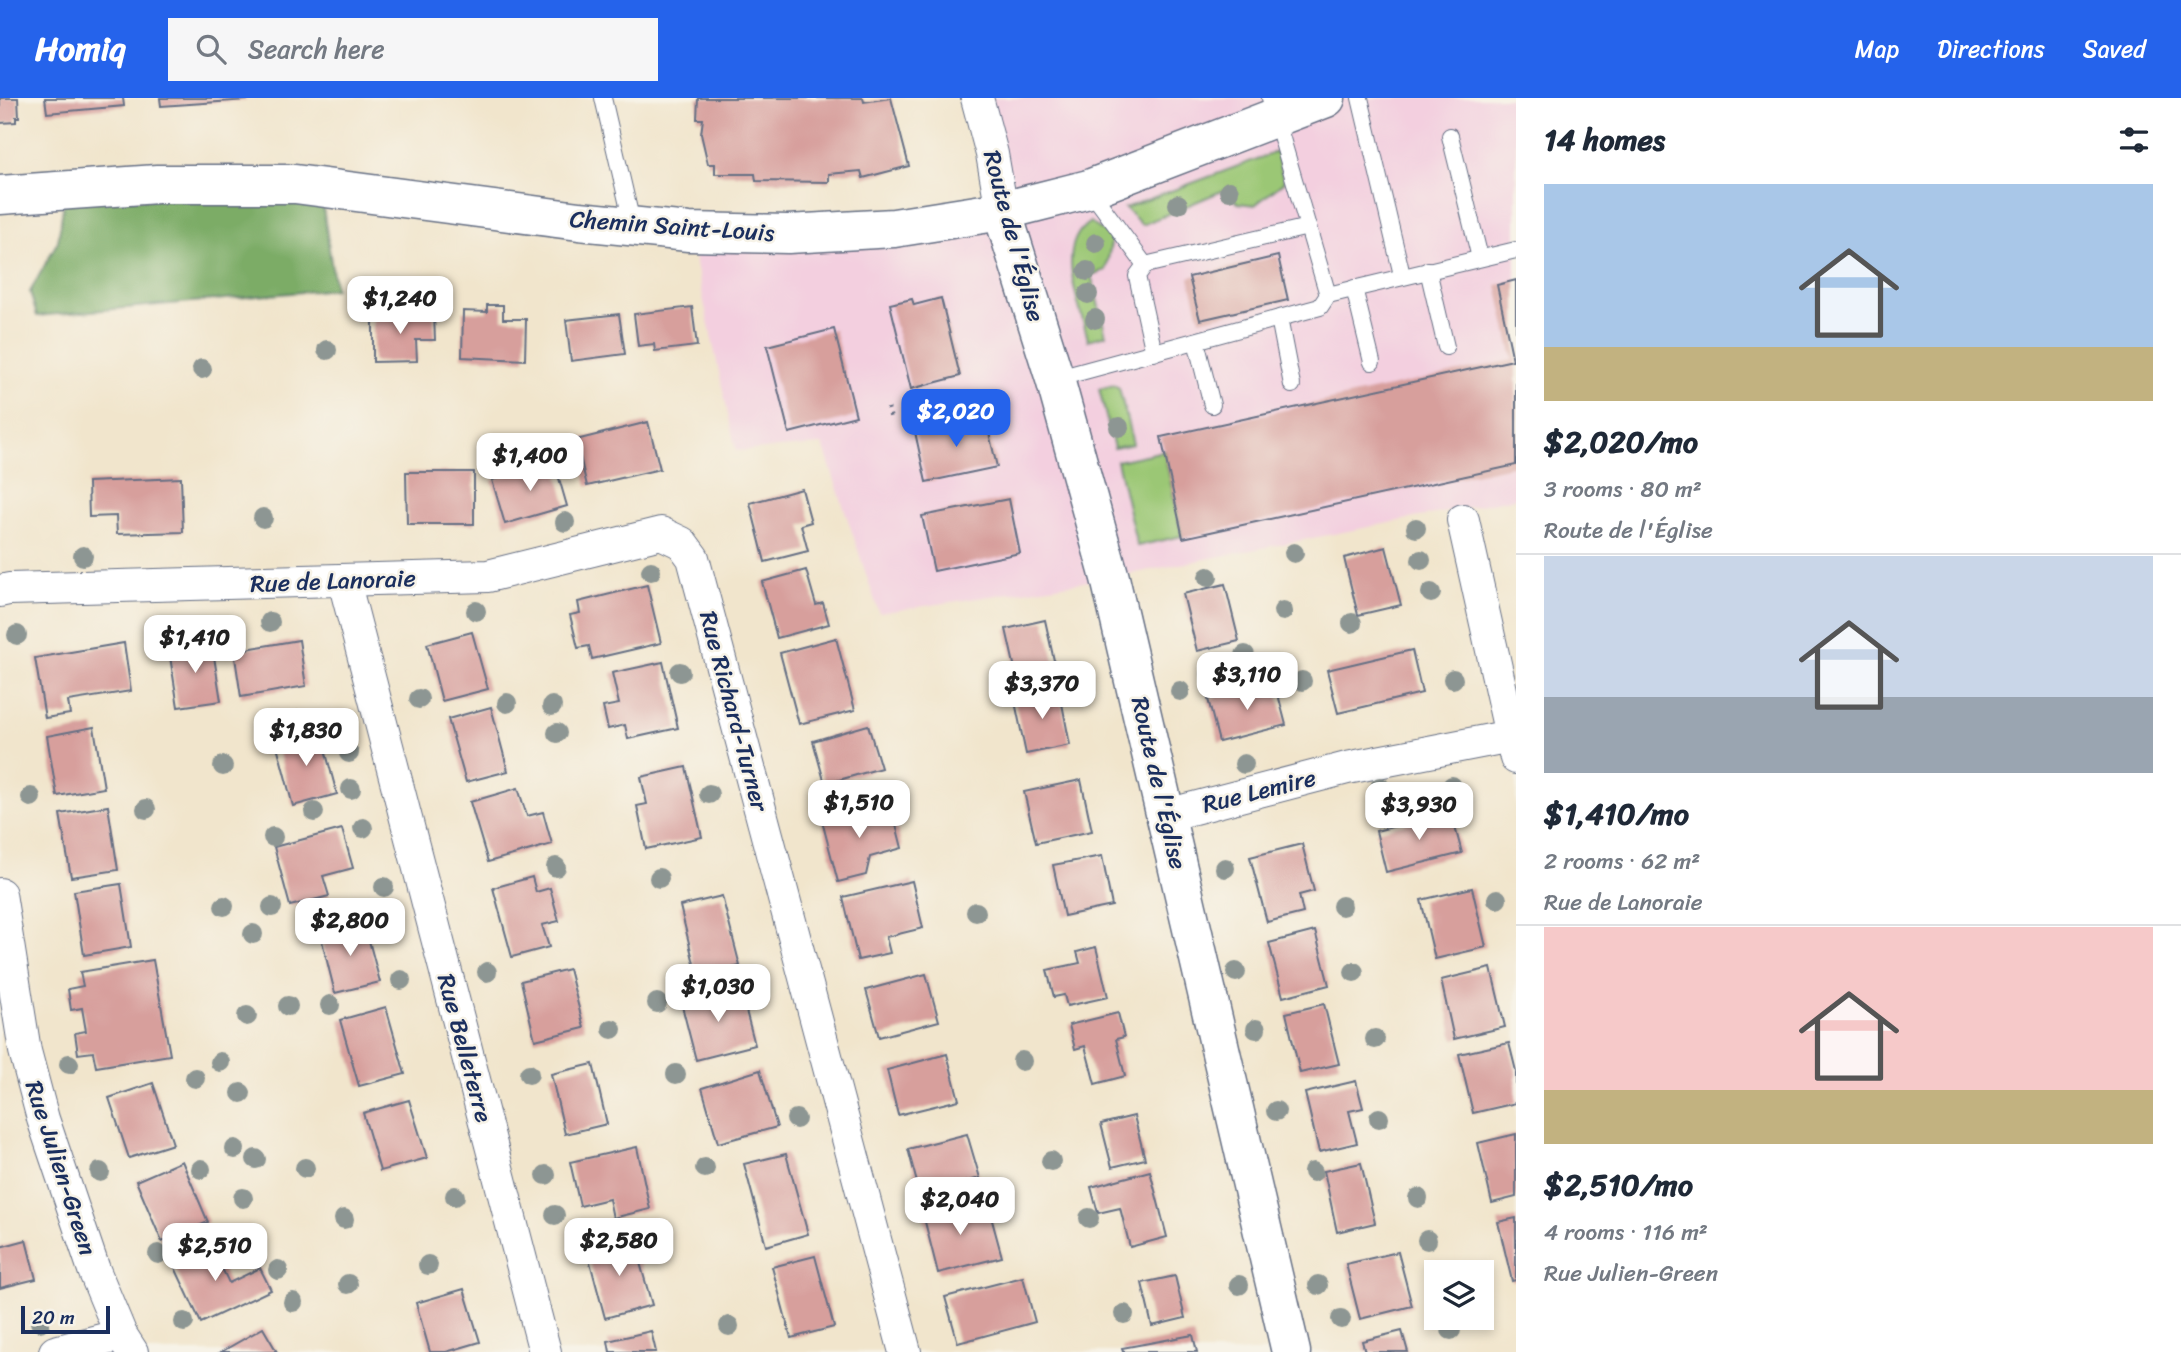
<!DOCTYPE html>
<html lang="en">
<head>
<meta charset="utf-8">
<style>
  body { margin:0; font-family:Sriracha,sans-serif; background:#f6f6f7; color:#1f2937; height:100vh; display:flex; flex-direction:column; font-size:26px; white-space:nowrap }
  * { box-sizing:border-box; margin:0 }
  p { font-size:23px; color:#747a83 }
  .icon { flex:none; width:38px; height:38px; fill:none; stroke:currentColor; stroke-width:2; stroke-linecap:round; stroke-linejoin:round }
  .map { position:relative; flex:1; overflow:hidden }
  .side { display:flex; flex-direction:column; background:#fff; width:665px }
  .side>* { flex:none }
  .fabs { position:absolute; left:1424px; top:1162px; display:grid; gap:14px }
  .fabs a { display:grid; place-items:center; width:70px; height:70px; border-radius:0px; background:#fff; box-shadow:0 4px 10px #0003; font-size:35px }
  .scale { position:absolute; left:21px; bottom:18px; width:89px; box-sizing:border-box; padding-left:7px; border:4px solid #1b2f5e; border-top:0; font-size:19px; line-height:24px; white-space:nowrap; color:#1b2f5e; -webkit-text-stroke:5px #f7f3e8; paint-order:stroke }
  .price { position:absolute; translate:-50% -60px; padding:0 16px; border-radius:14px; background:#fff; color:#222; font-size:23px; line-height:46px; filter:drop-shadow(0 2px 4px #0008) }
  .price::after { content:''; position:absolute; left:50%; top:42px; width:21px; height:16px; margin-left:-10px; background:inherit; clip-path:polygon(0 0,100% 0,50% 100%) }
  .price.on { background:#2563eb; color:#fff }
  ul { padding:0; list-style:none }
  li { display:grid; align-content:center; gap:14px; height:371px; padding:0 28px }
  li+li { border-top:2px solid #e0e1e3 }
  li span { display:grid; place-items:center; height:217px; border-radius:0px; color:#555 }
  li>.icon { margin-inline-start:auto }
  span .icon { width:126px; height:126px; fill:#fffc; stroke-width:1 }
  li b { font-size:30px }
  h2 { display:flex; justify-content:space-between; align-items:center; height:84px; padding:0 28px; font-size:30px }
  header { display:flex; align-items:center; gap:42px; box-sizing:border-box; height:98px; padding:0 35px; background:#2563eb; color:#fff }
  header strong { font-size:33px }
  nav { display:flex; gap:38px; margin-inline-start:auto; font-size:24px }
  .search { width:490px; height:63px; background:#f6f6f7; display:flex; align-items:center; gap:18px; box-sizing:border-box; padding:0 24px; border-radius:0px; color:#747a83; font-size:26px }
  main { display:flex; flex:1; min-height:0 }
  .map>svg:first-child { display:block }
  .built { fill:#f3cfdf }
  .green { fill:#9bc774; stroke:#5b7b69; stroke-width:2 }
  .forest { fill:#7cac66; stroke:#4c6e62; stroke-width:2 }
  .building { fill:#d79f9c }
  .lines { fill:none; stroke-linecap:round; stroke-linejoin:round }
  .service-casing { stroke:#666f84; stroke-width:18 }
  .minor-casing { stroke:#666f84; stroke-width:34 }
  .tertiary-casing { stroke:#666f84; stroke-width:41 }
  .path { stroke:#666f84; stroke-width:4.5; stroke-dasharray:2 5; stroke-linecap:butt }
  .service { stroke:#fff; stroke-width:16 }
  .minor { stroke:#fff; stroke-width:32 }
  .tertiary { stroke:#fff; stroke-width:38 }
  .tree { fill:#8d9693 }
  .labels { text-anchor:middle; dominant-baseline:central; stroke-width:5; stroke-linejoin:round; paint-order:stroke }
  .street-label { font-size:24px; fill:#1b2f5e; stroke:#f7f3e8 }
</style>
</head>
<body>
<header>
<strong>Homiq</strong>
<div class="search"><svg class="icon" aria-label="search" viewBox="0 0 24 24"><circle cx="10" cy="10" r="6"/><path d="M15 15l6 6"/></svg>Search here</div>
<nav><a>Map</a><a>Directions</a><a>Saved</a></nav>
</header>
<main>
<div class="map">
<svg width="1516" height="1254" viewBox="0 0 1516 1254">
  <rect width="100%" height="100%" fill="#f7f3e8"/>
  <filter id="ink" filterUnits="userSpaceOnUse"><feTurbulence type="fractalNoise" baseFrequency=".0143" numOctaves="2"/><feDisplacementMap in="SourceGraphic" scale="14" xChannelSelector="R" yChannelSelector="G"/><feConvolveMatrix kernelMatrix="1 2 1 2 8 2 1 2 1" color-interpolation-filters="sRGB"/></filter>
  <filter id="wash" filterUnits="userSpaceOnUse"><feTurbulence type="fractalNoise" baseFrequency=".00686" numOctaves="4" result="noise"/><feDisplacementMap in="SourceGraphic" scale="28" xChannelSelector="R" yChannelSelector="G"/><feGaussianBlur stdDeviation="1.57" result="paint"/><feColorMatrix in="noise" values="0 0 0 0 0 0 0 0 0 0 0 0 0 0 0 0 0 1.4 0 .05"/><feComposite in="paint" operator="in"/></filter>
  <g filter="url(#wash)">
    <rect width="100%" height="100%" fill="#f1e5cc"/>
    <polygon class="built" points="977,0 1516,0 1516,400 1110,480 879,515 823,347 736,353 689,134 1001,113"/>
    <g class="green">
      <polygon points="1276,54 1284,84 1255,107 1238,105 1224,92 1142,127 1125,110"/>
      <path d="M1090,124L1112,140L1106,172L1091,177L1106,237L1088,242C1080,206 1053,148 1090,124Z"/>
      <polygon points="1114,287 1119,290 1133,346 1114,350 1099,291"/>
      <polygon points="1164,353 1182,438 1137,448 1117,363"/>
    </g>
    <polygon class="forest" points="321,96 335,191 37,218 30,194 58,143 64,103"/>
    <g id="blocks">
      <g class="building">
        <polygon points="0,0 18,0 19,19 16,19 16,24 0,25"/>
        <polygon points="45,0 123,0 124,8 47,15"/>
        <polygon points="160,0 247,0 247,2 161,8"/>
        <polygon points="698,0 863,0 864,4 891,0 909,68 863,80 861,73 829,76 829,84 756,83 755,76 715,76 715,66 708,66 701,36 703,21 697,21"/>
        <polygon points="1278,158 1288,202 1200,222 1189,179"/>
        <polygon points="1516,182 1516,367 1183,440 1161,339 1513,262 1497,187"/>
        <polygon points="941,200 960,278 911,291 890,206 912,201 914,207"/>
        <polygon points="487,207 503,207 503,221 526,221 525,262 462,259 463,213 487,214"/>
        <polygon points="692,209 697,248 655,253 654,246 638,248 634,216"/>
        <polygon points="619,216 625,256 571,263 566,222"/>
        <polygon points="373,217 434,217 435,242 416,242 417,263 373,264"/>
        <polygon points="834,231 856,318 789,335 767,248"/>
        <polygon points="985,318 997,369 926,384 915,334"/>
        <polygon points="648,324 660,371 587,388 576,342"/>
        <polygon points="554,363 567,408 505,426 492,382"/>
        <polygon points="406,374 474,374 474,426 407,426"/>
        <polygon points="181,380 183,434 117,436 116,418 89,419 88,384"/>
        <polygon points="802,391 811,424 801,427 808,453 765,464 750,405"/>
        <polygon points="1009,401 1020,455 934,473 922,418"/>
        <polygon points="1386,449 1401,507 1358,517 1344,460"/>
        <polygon points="806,472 816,507 823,505 829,526 777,540 762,484"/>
        <polygon points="1225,486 1239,543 1197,553 1183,496"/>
        <polygon points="647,487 661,545 592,561 589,548 578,550 570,517 580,515 578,504"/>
        <polygon points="1045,522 1057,576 1018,584 1006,531"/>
        <polygon points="472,534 488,591 442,603 427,546"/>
        <polygon points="836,540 855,612 799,626 780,555"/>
        <polygon points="299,542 306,588 241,599 234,553"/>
        <polygon points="124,545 131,593 68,603 70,616 45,620 35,560"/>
        <polygon points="212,546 221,603 178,609 169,552"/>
        <polygon points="1412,552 1422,595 1338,615 1327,572"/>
        <polygon points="663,564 678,630 628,641 625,627 608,631 603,609 619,606 612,575"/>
        <polygon points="1275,585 1286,627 1219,644 1208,601"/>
        <polygon points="1059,590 1070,647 1026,656 1014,599"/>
        <polygon points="491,609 508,673 466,684 448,621"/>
        <polygon points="868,627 881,670 825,686 813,643"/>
        <polygon points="94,629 104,690 57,698 47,638"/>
        <polygon points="320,633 337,696 293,708 276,644"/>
        <polygon points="686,669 702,739 646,751 637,708 647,706 641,679"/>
        <polygon points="1081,682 1092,733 1036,745 1024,694"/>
        <polygon points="518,690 527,718 543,714 552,746 488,764 470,704"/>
        <polygon points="108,708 118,772 71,779 60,716"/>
        <polygon points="853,711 855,720 892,711 902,750 870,759 866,777 838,784 821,719"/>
        <polygon points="1451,714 1462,755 1386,774 1376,733"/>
        <polygon points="342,731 353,770 323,778 329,798 290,808 274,749"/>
        <polygon points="1302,746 1314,793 1299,797 1303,815 1267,824 1250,759"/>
        <polygon points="1102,758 1112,808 1064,818 1053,767"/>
        <polygon points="532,779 536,794 550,790 559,823 542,827 549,849 512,859 493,790"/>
        <polygon points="912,783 923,830 886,839 890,855 858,862 843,799"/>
        <polygon points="121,786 131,849 84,857 74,793"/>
        <polygon points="1472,790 1486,849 1435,861 1421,802"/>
        <polygon points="722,798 740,868 697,878 680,808"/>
        <polygon points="364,824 380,884 335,895 320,835"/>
        <polygon points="1315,833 1329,887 1283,899 1269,845"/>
        <polygon points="1096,849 1108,899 1067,908 1064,897 1054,899 1047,872 1080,865 1077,854"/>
        <polygon points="153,862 170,957 96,969 93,954 78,956 75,935 86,933 82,910 71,912 68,891 83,888 80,874"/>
        <polygon points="1491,870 1505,929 1454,941 1441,882"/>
        <polygon points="569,871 584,930 535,942 521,883"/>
        <polygon points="926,876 939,923 879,939 866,892"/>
        <polygon points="740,890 755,947 696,962 681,904"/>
        <polygon points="1324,906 1339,966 1300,975 1286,915"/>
        <polygon points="386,909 405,976 359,988 340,922"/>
        <polygon points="1118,915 1124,939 1116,941 1125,978 1095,986 1085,948 1075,951 1069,927"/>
        <polygon points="1509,945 1516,973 1516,1005 1473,1015 1459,956"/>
        <polygon points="947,956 959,1002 898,1017 887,972"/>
        <polygon points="593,966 607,1026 565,1036 551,976"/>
        <polygon points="760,972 777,1029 718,1045 702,990"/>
        <polygon points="1356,983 1363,1010 1349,1013 1357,1045 1319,1054 1305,995"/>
        <polygon points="153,985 173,1046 129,1060 109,1000"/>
        <polygon points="409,1002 427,1060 380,1073 363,1015"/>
        <polygon points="1134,1018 1145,1061 1112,1069 1101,1026"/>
        <polygon points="967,1036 980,1080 920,1096 908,1051"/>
        <polygon points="1516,1036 1516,1099 1492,1105 1478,1045"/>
        <polygon points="637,1049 650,1111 613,1120 609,1101 580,1108 570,1064"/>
        <polygon points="786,1056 808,1136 766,1148 744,1066"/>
        <polygon points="182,1063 208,1124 162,1144 136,1083"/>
        <polygon points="1361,1065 1375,1125 1337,1134 1324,1073"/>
        <polygon points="1150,1073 1167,1139 1130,1149 1120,1110 1098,1115 1091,1089"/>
        <polygon points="954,1104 956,1112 976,1107 979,1118 990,1115 1002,1159 938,1175 922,1112"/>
        <polygon points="1516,1120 1516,1182 1512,1183 1498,1124"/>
        <polygon points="633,1140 652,1207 605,1220 587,1153"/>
        <polygon points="26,1142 36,1181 0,1190 0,1149"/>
        <polygon points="209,1143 229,1185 260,1170 271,1192 201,1225 171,1161"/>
        <polygon points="1398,1154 1412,1208 1360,1221 1346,1166"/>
        <polygon points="815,1158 834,1229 791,1240 772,1169"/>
        <polygon points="1175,1178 1185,1220 1152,1228 1142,1185"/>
        <polygon points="1023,1179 1035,1224 958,1245 945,1199"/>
        <polygon points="464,1191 480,1244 446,1254 430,1254 416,1205"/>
        <polygon points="263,1230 277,1254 221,1254"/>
        <polygon points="651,1233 656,1254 610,1254 608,1243"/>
        <polygon points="1402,1233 1408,1254 1365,1254 1362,1243"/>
        <polygon points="1193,1237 1197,1254 1123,1254 1122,1250"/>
      </g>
    </g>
  </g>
  <g filter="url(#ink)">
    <use href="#blocks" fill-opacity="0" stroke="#666f84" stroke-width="2"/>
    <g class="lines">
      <g class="service-casing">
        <g id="service">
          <polyline points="603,0 633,129"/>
          <polyline points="1270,0 1328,197"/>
          <polyline points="1360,0 1402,177"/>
          <polyline points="1450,38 1480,160"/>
          <polyline points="1089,91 1145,167"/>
          <polyline points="1428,172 1446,249"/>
          <polyline points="1354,190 1372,264"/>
          <polyline points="1279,220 1292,287"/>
          <polyline points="1196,243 1212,307"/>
          <polyline points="1154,255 1137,178 1145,167 1308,129"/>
          <polyline points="1055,281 1320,209 1328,197 1516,152"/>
        </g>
      </g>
      <g class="minor-casing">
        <g id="minor">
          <polyline points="977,0 992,56 1002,113"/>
          <polyline points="1463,422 1516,660"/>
          <polyline points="344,483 545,1254"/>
          <polyline points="0,493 9,491 488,478 661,435 682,445 693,460 905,1254"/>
          <polyline points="1167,717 1347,670 1516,637"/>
          <polyline points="0,796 25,953 43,1021 94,1172 121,1237 132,1254"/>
          <polyline points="55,1254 121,1237"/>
        </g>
      </g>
      <g class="tertiary-casing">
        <g id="tertiary">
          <polyline points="0,97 157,86 295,86 579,123 689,134 788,136 894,130 1002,113 1089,91 1326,0"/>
          <polyline points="1002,113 1055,281 1110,480 1291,1254"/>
        </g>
      </g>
      <polyline class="path" points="888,310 891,321"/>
      <use href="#service" class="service"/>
      <use href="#minor" class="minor"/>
      <use href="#tertiary" class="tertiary"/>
    </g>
    <g class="tree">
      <circle cx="1229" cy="93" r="10"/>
      <circle cx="1178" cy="106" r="10"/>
      <circle cx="1096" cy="145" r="10"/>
      <circle cx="1087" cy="173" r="10"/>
      <circle cx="1088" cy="196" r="10"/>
      <circle cx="1095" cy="221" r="10"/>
      <circle cx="327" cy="252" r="10"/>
      <circle cx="202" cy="271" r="10"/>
      <circle cx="1119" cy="329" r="10"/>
      <circle cx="263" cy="420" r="10"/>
      <circle cx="565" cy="424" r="10"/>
      <circle cx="1416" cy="430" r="10"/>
      <circle cx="1294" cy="455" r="10"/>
      <circle cx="83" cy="458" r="10"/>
      <circle cx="1421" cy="462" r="10"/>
      <circle cx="651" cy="473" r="10"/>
      <circle cx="1208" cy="479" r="10"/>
      <circle cx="1431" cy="495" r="10"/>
      <circle cx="476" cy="513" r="10"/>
      <circle cx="1283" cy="513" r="10"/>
      <circle cx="270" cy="524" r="10"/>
      <circle cx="1352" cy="525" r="10"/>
      <circle cx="192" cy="529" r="10"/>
      <circle cx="156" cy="530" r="10"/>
      <circle cx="17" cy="537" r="10"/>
      <circle cx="1245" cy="557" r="10"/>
      <circle cx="680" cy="574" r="10"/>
      <circle cx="1210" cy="576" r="10"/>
      <circle cx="1453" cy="581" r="10"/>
      <circle cx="1302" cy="583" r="10"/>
      <circle cx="1180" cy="593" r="10"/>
      <circle cx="419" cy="601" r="10"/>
      <circle cx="507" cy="605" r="10"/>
      <circle cx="552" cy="608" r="10"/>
      <circle cx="301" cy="621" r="10"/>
      <circle cx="263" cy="627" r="10"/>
      <circle cx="557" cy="635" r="10"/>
      <circle cx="349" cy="655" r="10"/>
      <circle cx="1244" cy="666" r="10"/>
      <circle cx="223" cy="668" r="10"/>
      <circle cx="1452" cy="688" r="10"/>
      <circle cx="1380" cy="689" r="10"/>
      <circle cx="351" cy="691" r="10"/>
      <circle cx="709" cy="696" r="10"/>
      <circle cx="31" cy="699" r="10"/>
      <circle cx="146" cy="711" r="10"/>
      <circle cx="314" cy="714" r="10"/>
      <circle cx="363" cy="730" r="10"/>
      <circle cx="273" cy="739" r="10"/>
      <circle cx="556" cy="769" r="10"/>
      <circle cx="1225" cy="770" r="10"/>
      <circle cx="659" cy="780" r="10"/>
      <circle cx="384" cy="789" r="10"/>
      <circle cx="1497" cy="801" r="10"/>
      <circle cx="224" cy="808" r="10"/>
      <circle cx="1342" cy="808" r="10"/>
      <circle cx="272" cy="809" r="10"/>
      <circle cx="976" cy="814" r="10"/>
      <circle cx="253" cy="836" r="10"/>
      <circle cx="487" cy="874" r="10"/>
      <circle cx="1236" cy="874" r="10"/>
      <circle cx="1354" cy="874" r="10"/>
      <circle cx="401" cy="882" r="10"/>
      <circle cx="657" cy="905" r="10"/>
      <circle cx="330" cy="907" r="10"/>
      <circle cx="288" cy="908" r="10"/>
      <circle cx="247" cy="918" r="10"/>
      <circle cx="612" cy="931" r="10"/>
      <circle cx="1256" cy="931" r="10"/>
      <circle cx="1375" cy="941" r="10"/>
      <circle cx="1022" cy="963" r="10"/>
      <circle cx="220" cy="964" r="10"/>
      <circle cx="69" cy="966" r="10"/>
      <circle cx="529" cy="976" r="10"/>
      <circle cx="676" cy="976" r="10"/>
      <circle cx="195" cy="980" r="10"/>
      <circle cx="241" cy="995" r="10"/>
      <circle cx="1276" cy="1013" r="10"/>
      <circle cx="1379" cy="1020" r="10"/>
      <circle cx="796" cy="1021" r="10"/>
      <circle cx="235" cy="1051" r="10"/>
      <circle cx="256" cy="1061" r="10"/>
      <circle cx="1051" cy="1063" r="10"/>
      <circle cx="305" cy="1070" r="10"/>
      <circle cx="705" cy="1070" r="10"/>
      <circle cx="201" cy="1071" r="10"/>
      <circle cx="100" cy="1074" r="10"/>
      <circle cx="1313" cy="1074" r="10"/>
      <circle cx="546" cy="1077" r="10"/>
      <circle cx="455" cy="1098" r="10"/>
      <circle cx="243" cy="1100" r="10"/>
      <circle cx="1418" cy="1100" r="10"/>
      <circle cx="555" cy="1117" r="10"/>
      <circle cx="1089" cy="1120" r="10"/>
      <circle cx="344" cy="1121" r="10"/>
      <circle cx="256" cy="1141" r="10"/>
      <circle cx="1427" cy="1142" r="10"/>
      <circle cx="158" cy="1156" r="10"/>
      <circle cx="428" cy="1167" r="10"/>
      <circle cx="278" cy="1172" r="10"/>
      <circle cx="348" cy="1186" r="10"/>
      <circle cx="1239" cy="1187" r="10"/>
      <circle cx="1318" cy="1187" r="10"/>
      <circle cx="293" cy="1204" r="10"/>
      <circle cx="1124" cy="1216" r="10"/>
      <circle cx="1341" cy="1221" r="10"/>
      <circle cx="40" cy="1224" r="10"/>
      <circle cx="184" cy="1224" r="10"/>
      <circle cx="729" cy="1228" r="10"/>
      <circle cx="1451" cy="1232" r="10"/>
    </g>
  </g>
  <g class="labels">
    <g class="street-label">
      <text transform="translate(672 128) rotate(4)">Chemin Saint-Louis</text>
      <text transform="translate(1014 138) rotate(75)">Route de l'Église</text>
      <text transform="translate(333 483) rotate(-2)">Rue de Lanoraie</text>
      <text transform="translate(734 613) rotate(75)">Rue Richard-Turner</text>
      <text transform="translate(1159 685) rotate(77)">Route de l'Église</text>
      <text transform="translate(1259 693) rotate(-14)">Rue Lemire</text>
      <text transform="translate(465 950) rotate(75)">Rue Belleterre</text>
      <text transform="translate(61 1070) rotate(72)">Rue Julien-Green</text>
    </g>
  </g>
</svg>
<div class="fabs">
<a><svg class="icon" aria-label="layers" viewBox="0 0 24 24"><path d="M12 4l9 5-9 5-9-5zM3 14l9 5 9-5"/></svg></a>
</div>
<div class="scale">20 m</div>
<b class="price" style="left:400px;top:238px">$1,240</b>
<b class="price on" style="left:956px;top:351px">$2,020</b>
<b class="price" style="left:530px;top:395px">$1,400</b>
<b class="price" style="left:195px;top:577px">$1,410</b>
<b class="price" style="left:1247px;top:614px">$3,110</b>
<b class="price" style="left:1042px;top:623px">$3,370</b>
<b class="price" style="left:306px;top:670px">$1,830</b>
<b class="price" style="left:859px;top:742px">$1,510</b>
<b class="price" style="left:1419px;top:744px">$3,930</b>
<b class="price" style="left:350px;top:860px">$2,800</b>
<b class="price" style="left:718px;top:926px">$1,030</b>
<b class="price" style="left:960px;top:1139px">$2,040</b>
<b class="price" style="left:619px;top:1180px">$2,580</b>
<b class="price" style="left:215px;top:1185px">$2,510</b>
</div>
<section class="side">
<h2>14 homes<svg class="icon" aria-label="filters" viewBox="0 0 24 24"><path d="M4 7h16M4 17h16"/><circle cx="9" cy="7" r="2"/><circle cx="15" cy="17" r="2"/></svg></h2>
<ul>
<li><span style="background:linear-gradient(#a9c7e8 75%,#c2b280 0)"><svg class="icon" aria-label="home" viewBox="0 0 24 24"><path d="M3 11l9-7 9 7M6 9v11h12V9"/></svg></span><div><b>$2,020/mo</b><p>3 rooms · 80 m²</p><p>Route de l'Église</p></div></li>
<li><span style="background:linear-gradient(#c9d6e8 65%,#9aa5b1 0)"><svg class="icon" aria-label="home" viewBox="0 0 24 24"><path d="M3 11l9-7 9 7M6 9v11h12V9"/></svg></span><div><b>$1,410/mo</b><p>2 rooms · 62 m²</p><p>Rue de Lanoraie</p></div></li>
<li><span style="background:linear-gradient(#f6c9c9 75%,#c2b280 0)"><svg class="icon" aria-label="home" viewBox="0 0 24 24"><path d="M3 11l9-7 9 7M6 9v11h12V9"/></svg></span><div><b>$2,510/mo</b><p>4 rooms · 116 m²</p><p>Rue Julien-Green</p></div></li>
</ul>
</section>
</main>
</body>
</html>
